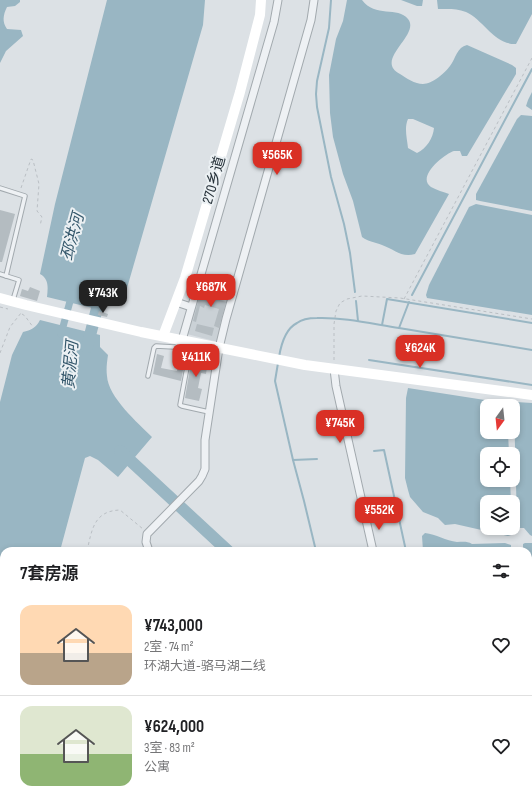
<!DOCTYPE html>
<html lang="zh">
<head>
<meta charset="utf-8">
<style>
  body { margin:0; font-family:"Sofia Sans Condensed","Noto Sans SC",sans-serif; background:#f6f6f6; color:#202124; height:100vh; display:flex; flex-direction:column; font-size:15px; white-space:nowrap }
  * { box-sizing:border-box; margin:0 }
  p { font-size:13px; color:#757577 }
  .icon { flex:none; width:22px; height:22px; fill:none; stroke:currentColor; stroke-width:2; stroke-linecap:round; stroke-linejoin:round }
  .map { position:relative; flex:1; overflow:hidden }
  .side { position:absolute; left:0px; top:547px; width:532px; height:256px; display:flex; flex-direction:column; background:#fff; border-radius:12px 12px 0 0; box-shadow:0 2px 6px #0003 }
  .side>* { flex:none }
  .needle { width:26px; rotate:195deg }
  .tools { position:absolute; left:480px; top:399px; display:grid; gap:8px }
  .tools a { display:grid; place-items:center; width:40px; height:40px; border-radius:8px; background:#fff; box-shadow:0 2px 6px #0003; font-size:20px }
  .price { position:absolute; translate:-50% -34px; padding:0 9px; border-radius:8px; background:#d93025; color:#fff; font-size:13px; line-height:26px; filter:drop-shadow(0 1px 2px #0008) }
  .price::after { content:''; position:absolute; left:50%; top:24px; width:12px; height:9px; margin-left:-6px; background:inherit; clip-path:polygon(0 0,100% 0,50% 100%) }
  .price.on { background:#222; color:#fff }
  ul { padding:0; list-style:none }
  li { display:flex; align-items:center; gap:12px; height:100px; padding:0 20px }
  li+li { border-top:1px solid #e0e0e0 }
  li span { display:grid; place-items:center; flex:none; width:112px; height:80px; border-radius:12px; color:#555 }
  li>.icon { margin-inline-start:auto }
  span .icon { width:48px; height:48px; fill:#fffc; stroke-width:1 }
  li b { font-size:17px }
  h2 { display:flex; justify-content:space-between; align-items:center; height:48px; padding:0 20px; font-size:17px }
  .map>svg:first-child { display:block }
  .built { fill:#cad1d6 }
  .water { fill:#99b6c3; fill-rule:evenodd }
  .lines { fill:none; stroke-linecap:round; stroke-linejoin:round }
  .stream { stroke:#99b6c3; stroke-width:2 }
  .canal { stroke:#99b6c3; stroke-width:7 }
  .river { stroke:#99b6c3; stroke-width:12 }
  .building { fill:#b4bcc1 }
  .lane-casing { stroke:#a2a9ae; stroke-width:5.5 }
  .street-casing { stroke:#a2a9ae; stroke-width:9 }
  .path { stroke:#babfc4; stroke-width:1; stroke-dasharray:3 3; stroke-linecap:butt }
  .lane { stroke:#eef1f4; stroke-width:3.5 }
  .street { stroke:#eef1f4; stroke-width:7 }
  .secondary { stroke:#fff; stroke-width:10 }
  .labels { text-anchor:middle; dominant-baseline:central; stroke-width:4; stroke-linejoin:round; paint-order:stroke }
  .street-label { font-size:15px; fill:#27323a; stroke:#ebf0f3 }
  .water-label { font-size:16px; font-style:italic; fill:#34576b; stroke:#ebf0f3 }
</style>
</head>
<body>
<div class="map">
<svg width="532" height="803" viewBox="0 0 532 803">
  <rect width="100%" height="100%" fill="#dce1e5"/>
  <polygon class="built" points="198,293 229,302 218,342 187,334"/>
  <g class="water">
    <path d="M0,0H20V2L15,6L7,7C3,15 2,22 7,29L21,30L23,36L6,51L0,63Z"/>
    <path d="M107,0H205L203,25L125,295L109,297L103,304L101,310L47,297C48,287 49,279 40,274L55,204Z"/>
    <path d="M347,0H362C375,18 398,6 408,19C421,35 373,60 400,74C406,78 415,84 423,84C432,84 445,73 450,66C456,58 457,47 467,45L512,65L516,68V74L467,156H462L460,151C459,151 455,151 454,151C444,154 416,177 431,187C436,190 444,192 449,194L415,254C401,258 394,249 382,245C375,242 369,242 362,237L353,201L343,174L333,137L330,113L329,75L336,39L343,21ZM408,119H413L434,128C433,138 427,148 417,153L408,148C407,138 404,128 408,119Z"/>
    <polygon points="401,0 423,0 422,6 417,6"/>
    <path d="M437,0H532V14L516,44C494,45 484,20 466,12C456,8 447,9 438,9Z"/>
    <polygon points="532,92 532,110 526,106 528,100"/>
    <polygon points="521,115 532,116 532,211 480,201 476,200 476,194 517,119"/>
    <polygon points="476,204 532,215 532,315 427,298 426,295 429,285 469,207"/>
    <path d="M40,320L100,335V347L108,355C107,362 106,369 107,376C108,397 138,423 152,437L118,477L98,460L90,456L85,458L60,551H4V751L0,766V402L12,355L23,332C31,330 36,328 40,320Z"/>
    <polygon points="408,388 504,403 505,406 487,406 487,432 508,432 509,454 487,454 487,480 510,480 511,502 487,502 487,528 512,528 511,535 508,536 455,524 445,525 438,518 423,512 410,497 408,490 405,478 406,398"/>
    <polygon points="516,402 532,403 532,536 530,535 524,528 518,528 517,523 514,409"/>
    <path d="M425,533C436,534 446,541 457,542C463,542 467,541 472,544L505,543L511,545V551H423L422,536Z"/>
    <polygon points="525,543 532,543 532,688 528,635 528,551 523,551 523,544"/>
    <polygon points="528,716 532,717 532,803 487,803 474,799 528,799"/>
  </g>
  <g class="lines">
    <g class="stream">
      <polyline points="331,0 329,28 317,81 316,94 317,107 331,177 344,224 350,253 355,292"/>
      <polyline points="412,295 532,69"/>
      <polyline points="356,301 358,321"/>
      <polyline points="382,325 387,299 532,323"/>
      <polyline points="399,328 409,302"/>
      <path d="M279,357C281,345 285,329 297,323C302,319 311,318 317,318C344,317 373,324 399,328C443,335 488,343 532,350"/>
      <polyline points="369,360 532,385"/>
      <polyline points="278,363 275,381 293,460 304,501 316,551"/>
      <polyline points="374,451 384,450 406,551"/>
      <polyline points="293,460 317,459"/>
      <polyline points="458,799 459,803"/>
    </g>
    <polyline class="canal" points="61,334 72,294"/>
    <g class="river">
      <polyline points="87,347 101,293"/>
      <polyline points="120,451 228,551"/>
      <polyline points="364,799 365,803"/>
    </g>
  </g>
  <g class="building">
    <polygon points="0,210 15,214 2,262 0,262"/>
    <polygon points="30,287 40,291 37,301 20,296 22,289 28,291"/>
    <polygon points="200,294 226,302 219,328 214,326 219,309 205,305 204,308 200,306 196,322 193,321"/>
    <polygon points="99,311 108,314 107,317 98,315"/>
    <polygon points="197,324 214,328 212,336 195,331"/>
    <polygon points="157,354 164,356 161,368 177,371 179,364 184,365 181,381 153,374"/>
    <polygon points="192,357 208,360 206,374 201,373 198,388 202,389 199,401 185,398"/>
  </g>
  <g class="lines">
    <g class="lane-casing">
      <g id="lane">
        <polyline points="0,188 25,196 6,276"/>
        <polyline points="0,274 19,280 13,300"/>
        <polyline points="148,376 154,348 156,346 174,347 190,351 180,405 182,406 209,412"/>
      </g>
    </g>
    <g class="street-casing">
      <g id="street">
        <polyline points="176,302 191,307"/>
        <polyline points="182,340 274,22 278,0"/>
        <polyline points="334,369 336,386 373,551"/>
        <polyline points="149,551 146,542 147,534 199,481 202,476 205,469 205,440 219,348 226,319 311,20 314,0"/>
        <polyline points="259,799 261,803"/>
        <polyline points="428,799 429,803"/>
      </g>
    </g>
    <g class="path">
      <polyline points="21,188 31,159 33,160 39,184 37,211 42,217 40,226"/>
      <polyline points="404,299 532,58"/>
      <polyline points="0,307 8,309"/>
      <polyline points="22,314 25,316 33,327"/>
      <polyline points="0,353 10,327 21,313"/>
      <polyline points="334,360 334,324 336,311 340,303 347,299 362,296 400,298 532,319"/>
      <path d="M87,551C92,529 94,511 120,510L143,529"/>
      <polyline points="19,803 20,799"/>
    </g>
    <use href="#lane" class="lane"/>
    <use href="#street" class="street"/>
    <g class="secondary">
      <polyline points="0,298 26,305 141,332 305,365 532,395"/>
      <polyline points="163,336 185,278 240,92 260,15 261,0"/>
    </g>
  </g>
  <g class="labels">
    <g class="street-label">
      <text transform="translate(214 180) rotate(-74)">270乡道</text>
    </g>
    <g class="water-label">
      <text transform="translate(73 237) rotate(-75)">邳洪河</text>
      <text transform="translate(71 365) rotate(-85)">黄泥河</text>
    </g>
  </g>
</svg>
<div class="tools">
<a><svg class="needle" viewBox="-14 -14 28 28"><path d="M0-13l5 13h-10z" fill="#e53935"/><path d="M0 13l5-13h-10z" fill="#757577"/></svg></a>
<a><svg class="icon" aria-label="locate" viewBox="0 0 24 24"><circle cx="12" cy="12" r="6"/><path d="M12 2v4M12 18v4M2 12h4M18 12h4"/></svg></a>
<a><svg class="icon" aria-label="layers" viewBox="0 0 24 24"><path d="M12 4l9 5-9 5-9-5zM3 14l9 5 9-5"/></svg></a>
</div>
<b class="price" style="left:277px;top:176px">¥565K</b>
<b class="price" style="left:211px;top:308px">¥687K</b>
<b class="price on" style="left:103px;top:314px">¥743K</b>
<b class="price" style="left:420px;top:369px">¥624K</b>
<b class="price" style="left:196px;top:378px">¥411K</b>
<b class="price" style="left:340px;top:444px">¥745K</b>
<b class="price" style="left:379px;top:531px">¥552K</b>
<section class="side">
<h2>7套房源<svg class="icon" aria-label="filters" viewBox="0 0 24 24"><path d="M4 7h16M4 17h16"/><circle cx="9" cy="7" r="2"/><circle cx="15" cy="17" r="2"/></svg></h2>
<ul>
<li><span style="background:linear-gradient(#ffd9b3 60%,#b9a48a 0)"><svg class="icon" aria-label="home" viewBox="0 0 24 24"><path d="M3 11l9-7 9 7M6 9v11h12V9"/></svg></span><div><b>¥743,000</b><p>2室 · 74 m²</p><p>环湖大道-骆马湖二线</p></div><svg class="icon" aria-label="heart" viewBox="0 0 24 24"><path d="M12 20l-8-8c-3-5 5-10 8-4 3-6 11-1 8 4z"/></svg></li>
<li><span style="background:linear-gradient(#dfe7d0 60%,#8fb573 0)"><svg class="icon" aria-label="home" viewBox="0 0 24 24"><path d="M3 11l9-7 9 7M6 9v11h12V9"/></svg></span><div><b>¥624,000</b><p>3室 · 83 m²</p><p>公寓</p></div><svg class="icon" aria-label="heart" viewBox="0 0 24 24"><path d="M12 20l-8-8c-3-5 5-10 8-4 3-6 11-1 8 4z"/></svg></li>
</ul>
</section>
</div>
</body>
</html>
